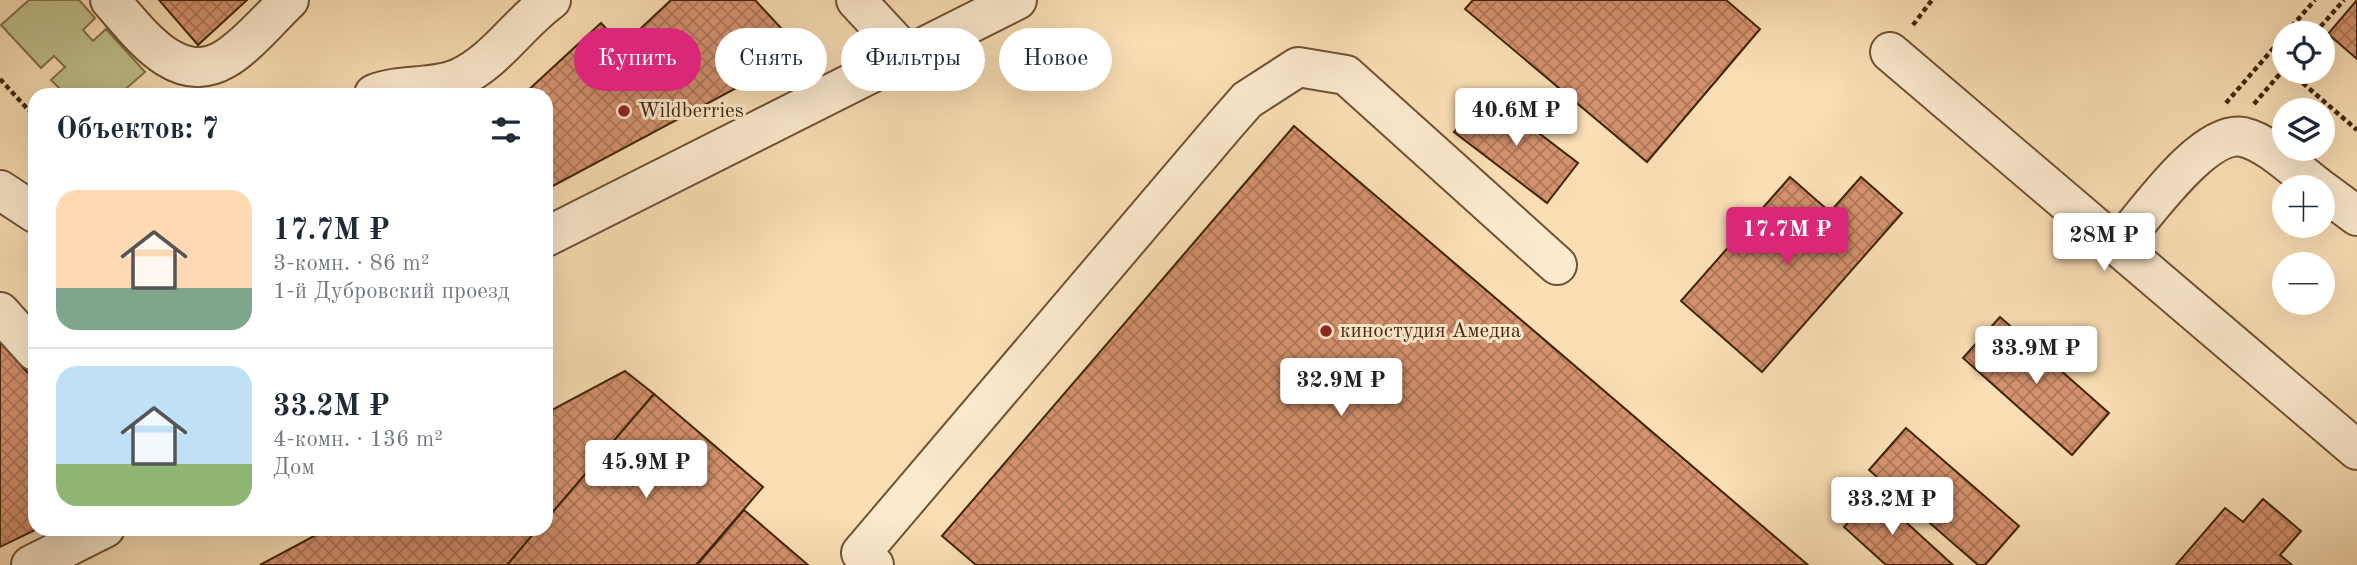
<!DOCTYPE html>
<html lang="ru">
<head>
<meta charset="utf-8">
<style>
  body { margin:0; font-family:"Old Standard TT",serif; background:#f6f6f7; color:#1f2937; height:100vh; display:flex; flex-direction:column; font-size:26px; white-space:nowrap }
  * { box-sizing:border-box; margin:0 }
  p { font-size:23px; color:#747a83 }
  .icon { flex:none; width:38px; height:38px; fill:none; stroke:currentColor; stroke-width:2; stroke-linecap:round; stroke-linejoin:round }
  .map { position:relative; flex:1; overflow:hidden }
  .details { position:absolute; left:28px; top:88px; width:525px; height:448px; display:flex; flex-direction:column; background:#fff; border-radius:21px; box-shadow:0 7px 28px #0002 }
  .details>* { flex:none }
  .banner { position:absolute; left:574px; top:28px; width:665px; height:63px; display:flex; gap:14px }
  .controls { position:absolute; left:2272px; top:21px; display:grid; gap:14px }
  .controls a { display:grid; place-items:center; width:63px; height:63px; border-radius:50%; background:#fff; box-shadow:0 7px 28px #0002; font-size:35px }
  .price { position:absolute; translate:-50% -60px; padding:0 16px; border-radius:7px; background:#fff; color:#222; font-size:23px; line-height:46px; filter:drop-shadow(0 2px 4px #0008) }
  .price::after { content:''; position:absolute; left:50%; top:42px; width:21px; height:16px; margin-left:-10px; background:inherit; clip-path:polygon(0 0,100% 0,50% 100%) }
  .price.active { background:#db2777; color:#fff }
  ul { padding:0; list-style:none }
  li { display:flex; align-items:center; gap:21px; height:175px; padding:0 28px }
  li+li { border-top:2px solid #e0e1e3 }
  li span { display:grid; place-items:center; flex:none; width:196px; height:140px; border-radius:21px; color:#555 }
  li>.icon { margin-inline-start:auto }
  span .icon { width:84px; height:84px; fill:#fffc; stroke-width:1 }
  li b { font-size:30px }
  h2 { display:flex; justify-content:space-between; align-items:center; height:84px; padding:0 28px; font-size:30px }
  .tag { padding:0 24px; border-radius:32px; background:#fff; box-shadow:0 7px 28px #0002; font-size:24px; line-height:63px }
  .tag.active { background:#db2777; color:#fff }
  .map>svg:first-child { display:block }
  .park { fill:#bfc18c; stroke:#80724b; stroke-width:2 }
  .building { fill:url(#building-cross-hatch); stroke:#41240a; stroke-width:2 }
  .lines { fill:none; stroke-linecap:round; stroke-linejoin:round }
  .minor-casing { stroke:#6f5234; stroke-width:42 }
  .path { stroke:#41240a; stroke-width:4.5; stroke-dasharray:5 3.5; stroke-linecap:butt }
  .minor { stroke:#fceace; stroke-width:38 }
  .poi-dot { fill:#8f2418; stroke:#fceace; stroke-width:2.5 }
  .labels { text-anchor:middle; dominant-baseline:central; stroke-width:6; stroke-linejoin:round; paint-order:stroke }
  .poi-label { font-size:21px; fill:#41240a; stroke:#fceace; text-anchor:start }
</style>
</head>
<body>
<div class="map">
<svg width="2357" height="565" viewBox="0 0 2357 565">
  <defs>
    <pattern id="building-cross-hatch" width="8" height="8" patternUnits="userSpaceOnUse" patternTransform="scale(1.75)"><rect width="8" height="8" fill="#d5926e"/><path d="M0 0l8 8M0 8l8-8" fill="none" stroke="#ae7759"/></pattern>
  </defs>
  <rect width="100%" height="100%" fill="#fadeb4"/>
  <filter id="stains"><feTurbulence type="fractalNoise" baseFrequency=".00286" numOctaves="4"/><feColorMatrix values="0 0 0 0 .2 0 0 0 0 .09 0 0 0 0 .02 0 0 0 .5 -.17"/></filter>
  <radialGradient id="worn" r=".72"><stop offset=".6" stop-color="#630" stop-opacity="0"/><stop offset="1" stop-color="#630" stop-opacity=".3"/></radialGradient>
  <polygon class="park" points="29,0 79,0 95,18 83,30 93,41 106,29 145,72 120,94 65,94 51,80 65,67 54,56 41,68 1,25"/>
  <g class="building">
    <polygon points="159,0 247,0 198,45"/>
    <polygon points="671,0 755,0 792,40 744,84 551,187 546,182 546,94 524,94 601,23 622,46"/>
    <polygon points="1473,0 1726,0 1760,29 1647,162 1465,9"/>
    <polygon points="2357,0 2357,59 2328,34"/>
    <polygon points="1485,92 1578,163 1547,203 1454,132"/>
    <polygon points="1294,126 1808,565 976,565 942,536"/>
    <polygon points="1790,177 1830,212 1861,177 1902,213 1762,372 1681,301"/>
    <polygon points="2000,317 2109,413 2072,455 1963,358"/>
    <polygon points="0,342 35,381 35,528 39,528 0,547"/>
    <polygon points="625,371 654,394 546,520 546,413"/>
    <polygon points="654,394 763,487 696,565 507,565 538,528 546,528 546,520"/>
    <polygon points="1906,428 2019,526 1985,565 1978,565 1869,470"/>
    <polygon points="1875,494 1953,565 1886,565 1844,527"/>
    <polygon points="2263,499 2301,531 2280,555 2292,565 2176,565 2225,508 2243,522"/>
    <polygon points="744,510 808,565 697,565"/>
    <polygon points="329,528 538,528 507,565 260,565"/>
  </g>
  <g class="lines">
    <g class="minor-casing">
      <g id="minor">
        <path d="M110,0C138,31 176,88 225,59C246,47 271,17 289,0"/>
        <polyline points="856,0 907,55"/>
        <polyline points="1890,52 2357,450"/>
        <path d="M374,94C401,83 432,90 459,78C495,62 519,23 551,0"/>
        <polyline points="0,190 35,213"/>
        <polyline points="2322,190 2357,216"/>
        <polyline points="546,237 1017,0"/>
        <path d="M2118,246C2143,218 2203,129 2243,137C2269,143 2296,171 2318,187"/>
        <polyline points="0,312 35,351"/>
        <polyline points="31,565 105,528"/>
        <polyline points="874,565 861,553 1226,124 1247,100 1298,67 1346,75 1557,265"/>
      </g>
    </g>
    <g class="path">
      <polyline points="1913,25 1932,0"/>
      <polyline points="2286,33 2315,0"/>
      <polyline points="2315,33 2344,0"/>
      <polyline points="2290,72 2357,130"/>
      <polyline points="0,79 35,117"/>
      <polyline points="2226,103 2284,36"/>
      <polyline points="2254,104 2284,69"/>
    </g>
    <use href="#minor" class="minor"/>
  </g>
  <g class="poi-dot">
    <circle cx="624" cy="111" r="7"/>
    <circle cx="1326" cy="331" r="7"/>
  </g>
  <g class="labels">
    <g class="poi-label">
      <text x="638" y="111">Wildberries</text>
      <text x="1340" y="331">киностудия Амедиа</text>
    </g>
  </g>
  <rect width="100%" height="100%" filter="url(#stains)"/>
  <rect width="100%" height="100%" fill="url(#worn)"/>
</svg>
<div class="controls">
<a><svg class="icon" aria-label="locate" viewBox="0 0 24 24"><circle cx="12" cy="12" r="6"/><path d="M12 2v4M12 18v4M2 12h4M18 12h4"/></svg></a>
<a><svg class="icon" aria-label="layers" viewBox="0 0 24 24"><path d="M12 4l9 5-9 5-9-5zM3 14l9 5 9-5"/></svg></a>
<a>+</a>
<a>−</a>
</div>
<b class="price" style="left:1516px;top:148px">40.6M ₽</b>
<b class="price active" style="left:1787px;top:267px">17.7M ₽</b>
<b class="price" style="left:2104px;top:273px">28M ₽</b>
<b class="price" style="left:2036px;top:386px">33.9M ₽</b>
<b class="price" style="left:1341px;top:418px">32.9M ₽</b>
<b class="price" style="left:646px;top:500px">45.9M ₽</b>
<b class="price" style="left:1892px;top:537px">33.2M ₽</b>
<div class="banner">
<a class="tag active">Купить</a>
<a class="tag">Снять</a>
<a class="tag">Фильтры</a>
<a class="tag">Новое</a>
</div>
<section class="details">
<h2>Объектов: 7<svg class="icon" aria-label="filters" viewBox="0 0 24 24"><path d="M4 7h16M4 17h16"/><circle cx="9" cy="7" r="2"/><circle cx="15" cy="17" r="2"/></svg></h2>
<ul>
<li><span style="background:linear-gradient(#ffd9b3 70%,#7fa58c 0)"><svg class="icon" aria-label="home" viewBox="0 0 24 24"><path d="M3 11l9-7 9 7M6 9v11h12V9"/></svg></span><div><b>17.7M ₽</b><p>3-комн. · 86 m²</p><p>1-й Дубровский проезд</p></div></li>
<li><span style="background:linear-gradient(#bfe0f5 70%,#8fb573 0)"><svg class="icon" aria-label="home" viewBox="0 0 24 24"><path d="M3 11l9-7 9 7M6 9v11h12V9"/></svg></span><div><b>33.2M ₽</b><p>4-комн. · 136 m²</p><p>Дом</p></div></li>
</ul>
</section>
</div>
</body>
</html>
